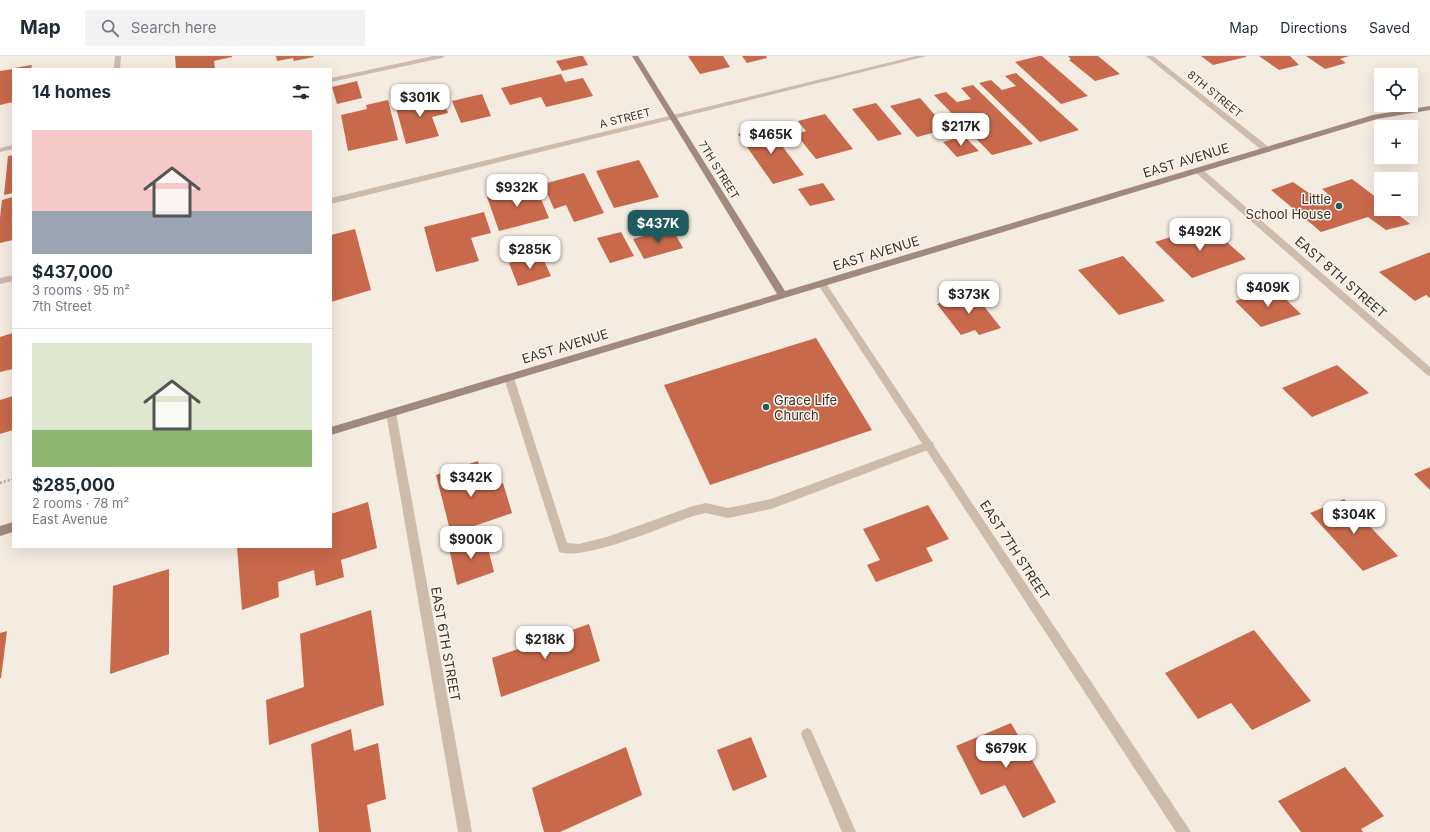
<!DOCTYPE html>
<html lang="en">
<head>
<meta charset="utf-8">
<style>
  body { margin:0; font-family:Inter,sans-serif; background:#f2f2f3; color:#1f2937; height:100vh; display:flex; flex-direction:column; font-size:15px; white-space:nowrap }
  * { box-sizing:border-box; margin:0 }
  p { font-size:13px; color:#747a83 }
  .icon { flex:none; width:22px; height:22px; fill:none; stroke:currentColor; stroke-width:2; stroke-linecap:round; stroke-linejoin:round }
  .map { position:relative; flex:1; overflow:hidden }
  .panel { position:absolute; left:12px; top:12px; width:320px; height:480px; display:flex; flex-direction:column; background:#fff; border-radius:0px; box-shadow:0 4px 16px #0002 }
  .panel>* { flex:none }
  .controls { position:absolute; left:1374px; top:12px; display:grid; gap:8px }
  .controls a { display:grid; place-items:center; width:44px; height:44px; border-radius:0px; background:#fff; box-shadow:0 4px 16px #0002; font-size:20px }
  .price { position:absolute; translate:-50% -34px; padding:0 9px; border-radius:8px; background:#fff; color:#222; font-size:13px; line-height:26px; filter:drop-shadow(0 1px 2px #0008) }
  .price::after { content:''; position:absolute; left:50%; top:24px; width:12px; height:9px; margin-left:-6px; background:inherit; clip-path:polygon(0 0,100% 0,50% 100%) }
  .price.active { background:#1f5a5e; color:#fff }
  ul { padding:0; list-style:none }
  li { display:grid; align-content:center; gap:8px; height:212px; padding:0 20px }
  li+li { border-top:1px solid #e0e1e3 }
  li span { display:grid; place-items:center; height:124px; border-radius:0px; color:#555 }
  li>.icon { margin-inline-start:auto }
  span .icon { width:72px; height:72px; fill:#fffc; stroke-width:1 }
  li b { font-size:17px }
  h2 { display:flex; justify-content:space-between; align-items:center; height:48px; padding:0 20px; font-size:17px }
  header { display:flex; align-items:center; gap:24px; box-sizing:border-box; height:56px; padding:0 20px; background:#fff; border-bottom:1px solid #e0e1e3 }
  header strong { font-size:19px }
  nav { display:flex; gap:22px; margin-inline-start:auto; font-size:14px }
  .search { width:280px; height:36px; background:#f2f2f3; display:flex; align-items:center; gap:10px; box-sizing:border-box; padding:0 14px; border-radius:0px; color:#747a83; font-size:15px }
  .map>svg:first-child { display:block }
  .building { fill:#c8694b }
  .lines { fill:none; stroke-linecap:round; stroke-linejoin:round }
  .path { stroke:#b9a596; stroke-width:2.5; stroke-dasharray:2 2; stroke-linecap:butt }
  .lane { fill:#cdbbac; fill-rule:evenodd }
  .street { fill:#cdbbac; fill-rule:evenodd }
  .secondary { fill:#a18a7d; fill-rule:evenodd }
  .poi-dot { fill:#1f5a5e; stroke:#fbf5ee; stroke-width:1.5 }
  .labels { text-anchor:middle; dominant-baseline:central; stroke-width:3; stroke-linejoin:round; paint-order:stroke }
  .far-street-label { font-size:11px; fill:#3b302b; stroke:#fbf5ee }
  .street-label { font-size:13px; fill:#3b302b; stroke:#fbf5ee }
  .poi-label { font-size:13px; fill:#3b302b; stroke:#fbf5ee; text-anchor:end }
</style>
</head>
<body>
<header>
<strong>Map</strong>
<div class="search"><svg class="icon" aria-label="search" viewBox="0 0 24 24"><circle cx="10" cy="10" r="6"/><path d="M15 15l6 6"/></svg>Search here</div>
<nav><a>Map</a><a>Directions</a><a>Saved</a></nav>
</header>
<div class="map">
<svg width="1430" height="776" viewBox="0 0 1430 776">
  <rect width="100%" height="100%" fill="#f4ebe1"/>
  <g class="building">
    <polygon points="175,0 232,0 232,1 214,5 215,13 191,13 191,12 176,13"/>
    <polygon points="276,0 313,0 314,1 294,5 293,2 277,5"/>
    <polygon points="579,0 583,0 588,9 562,15 556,5"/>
    <polygon points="688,0 723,0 730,11 700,18"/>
    <polygon points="742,0 766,0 767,2 747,7"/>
    <polygon points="1039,0 1042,0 1088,40 1061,48 1015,6"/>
    <polygon points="1068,0 1098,0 1120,18 1095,25 1069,4 1071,3"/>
    <polygon points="1201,0 1246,0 1246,1 1213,9"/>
    <polygon points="1259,0 1290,0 1299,9 1279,14"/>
    <polygon points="1306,0 1349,0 1340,3 1346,7 1325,13"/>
    <polygon points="32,9 31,13 15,13 14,12"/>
    <polygon points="13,13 13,46 0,49 0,15"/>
    <polygon points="1016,17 1079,74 1040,86 979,27 991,24 1002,34 1016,30 1005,20"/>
    <polygon points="561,18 565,26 583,22 593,40 546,51 541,41 510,49 501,32"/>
    <polygon points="357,25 362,42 337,48 332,31"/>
    <polygon points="973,29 1033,88 992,99 934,39 946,36 957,46 971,43 961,32"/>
    <polygon points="441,38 448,57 432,61 439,80 406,88 395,48"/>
    <polygon points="482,38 491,60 461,67 452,45"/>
    <polygon points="920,42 947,73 917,81 890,50"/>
    <polygon points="388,44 398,84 348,95 341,59 367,53 366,49"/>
    <polygon points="876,47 902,78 878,85 852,53"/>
    <polygon points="825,58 853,93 816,103 796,78 806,75 798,65"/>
    <polygon points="767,70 804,119 773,128 738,78"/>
    <polygon points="964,80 979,95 957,101 943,86"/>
    <polygon points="13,99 13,137 4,139 8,100"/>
    <polygon points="639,104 659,141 614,152 596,115"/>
    <polygon points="584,117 604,157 574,166 566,149 554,153 543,128"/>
    <polygon points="1352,123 1381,145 1381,153 1391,153 1410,168 1386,174 1368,161 1321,176 1271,134 1293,126 1316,142 1328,138 1322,133"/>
    <polygon points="823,127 835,144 810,150 798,133"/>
    <polygon points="535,129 549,162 499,175 487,141"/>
    <polygon points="13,141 13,184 0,187 0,162 2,144"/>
    <polygon points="484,156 491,177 471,182 479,205 436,216 424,171"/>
    <polygon points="672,172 683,192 644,203 633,183"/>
    <polygon points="355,173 371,234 331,246 331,179"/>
    <polygon points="1195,173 1200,178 1213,174 1246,203 1192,222 1155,186"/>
    <polygon points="621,176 634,200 610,207 597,182"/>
    <polygon points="1430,196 1430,242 1426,239 1415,245 1379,216"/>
    <polygon points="541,198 551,220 518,230 509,207"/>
    <polygon points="1123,200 1165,245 1119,259 1078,214"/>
    <polygon points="1274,232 1301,258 1261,271 1235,245"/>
    <polygon points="973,236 1001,272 979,279 975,274 961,279 937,248"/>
    <polygon points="13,277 13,313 0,316 0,281"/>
    <polygon points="816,282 872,374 710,429 664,329"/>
    <polygon points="1337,309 1369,337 1312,361 1282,332"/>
    <polygon points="13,340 13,374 0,378 0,344"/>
    <polygon points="478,405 486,432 503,427 512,457 451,478 436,419"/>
    <polygon points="1430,411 1430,434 1414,418"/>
    <polygon points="1344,443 1398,500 1363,515 1310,457"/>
    <polygon points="368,446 377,492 341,504 344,521 316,530 314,514 278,526 279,541 242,554 237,491 331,491 331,458"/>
    <polygon points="928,449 949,483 926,492 933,505 876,526 867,509 880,504 863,473"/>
    <polygon points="485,480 494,516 457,529 449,492"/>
    <polygon points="169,513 169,598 110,618 113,530"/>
    <polygon points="371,554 384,649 269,689 266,644 304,631 300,578"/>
    <polygon points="589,568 600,605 501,641 492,602"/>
    <polygon points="1254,574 1311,645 1252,674 1231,647 1198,663 1165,617"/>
    <polygon points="7,575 1,622 0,622 0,577"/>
    <polygon points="1011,667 1056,746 1023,762 1005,729 981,739 956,690"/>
    <polygon points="351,673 354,695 378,687 386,743 367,749 371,776 319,776 311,688"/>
    <polygon points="751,681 767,721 733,735 717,694"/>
    <polygon points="626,691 642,739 560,776 544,776 532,732"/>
    <polygon points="1345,711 1384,760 1361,773 1363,776 1301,776 1278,745"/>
  </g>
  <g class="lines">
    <polyline class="path" points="0,427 13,423"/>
    <g class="lane">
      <polygon points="433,0 445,0 442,2 331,26 331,22"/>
      <polygon points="13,89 13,93 0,96 0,92"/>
      <path d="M509,318L512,319L514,322L567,487L579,488L607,481L693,450L706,447L728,452L771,443L929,385L933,386L934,389L933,392L771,453L728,462L706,457L693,460C665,470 585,505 559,496L558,492L504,322L506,319Z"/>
      <polygon points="807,672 811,674 856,776 842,776 801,678 803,674"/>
    </g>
    <g class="street">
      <polygon points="115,0 121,0 120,13 114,13"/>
      <polygon points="916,0 927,0 331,148 331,142"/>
      <polygon points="1146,0 1153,0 1270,92 1270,96 1264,96"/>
      <polygon points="1199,112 1202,113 1430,311 1430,320 1427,319 1196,117 1196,113"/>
      <polygon points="13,219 13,225 0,228 0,222"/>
      <polygon points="822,225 825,226 1191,776 1176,776 819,230 818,228 819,226"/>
      <polygon points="391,353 394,354 396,357 472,776 458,776 386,357 388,354"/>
    </g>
    <g class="secondary">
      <polygon points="632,0 638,0 785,235 1373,59 1430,50 1430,54 1377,63 331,379 331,371 777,238"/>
      <polygon points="13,466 13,476 0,480 0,470"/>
    </g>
  </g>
  <g class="poi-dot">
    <circle cx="1339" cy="150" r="4"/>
    <circle cx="766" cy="351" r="4"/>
  </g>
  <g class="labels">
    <g class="far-street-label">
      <text transform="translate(1215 38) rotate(39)">8TH STREET</text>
      <text transform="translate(625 62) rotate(-14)">A STREET</text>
      <text transform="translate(719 114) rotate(58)">7TH STREET</text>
    </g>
    <g class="street-label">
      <text transform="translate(1186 104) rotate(-17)">EAST AVENUE</text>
      <text transform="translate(876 197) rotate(-17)">EAST AVENUE</text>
      <text transform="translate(1341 221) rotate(41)">EAST 8TH STREET</text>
      <text transform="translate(565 290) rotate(-17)">EAST AVENUE</text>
      <text transform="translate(1015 494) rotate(57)">EAST 7TH STREET</text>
      <text transform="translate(446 588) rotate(80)">EAST 6TH STREET</text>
    </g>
    <g class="poi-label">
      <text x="1331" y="143">Little<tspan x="1331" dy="15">School House</tspan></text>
      <text x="774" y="344" text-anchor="start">Grace Life<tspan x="774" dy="15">Church</tspan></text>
    </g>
  </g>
</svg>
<div class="controls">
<a><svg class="icon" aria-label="locate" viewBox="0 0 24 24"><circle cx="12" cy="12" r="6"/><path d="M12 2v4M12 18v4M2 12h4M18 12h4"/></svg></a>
<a>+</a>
<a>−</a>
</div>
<b class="price" style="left:420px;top:62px">$301K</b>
<b class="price" style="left:961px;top:91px">$217K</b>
<b class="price" style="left:771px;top:99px">$465K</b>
<b class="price" style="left:517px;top:152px">$932K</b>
<b class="price active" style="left:658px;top:188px">$437K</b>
<b class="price" style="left:1200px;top:196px">$492K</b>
<b class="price" style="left:530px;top:214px">$285K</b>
<b class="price" style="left:1268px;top:252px">$409K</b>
<b class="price" style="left:969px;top:259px">$373K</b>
<b class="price" style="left:471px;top:442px">$342K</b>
<b class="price" style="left:1354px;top:479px">$304K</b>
<b class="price" style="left:471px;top:504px">$900K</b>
<b class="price" style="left:545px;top:604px">$218K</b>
<b class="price" style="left:1006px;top:713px">$679K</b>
<section class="panel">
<h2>14 homes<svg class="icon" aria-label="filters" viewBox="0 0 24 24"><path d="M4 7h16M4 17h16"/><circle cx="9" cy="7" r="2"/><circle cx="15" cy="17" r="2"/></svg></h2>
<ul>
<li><span style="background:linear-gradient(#f6c9c9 65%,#9aa5b1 0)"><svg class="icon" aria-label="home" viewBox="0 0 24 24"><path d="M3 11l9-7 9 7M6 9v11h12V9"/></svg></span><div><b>$437,000</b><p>3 rooms · 95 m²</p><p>7th Street</p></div></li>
<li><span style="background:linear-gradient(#dfe7d0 70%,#8fb573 0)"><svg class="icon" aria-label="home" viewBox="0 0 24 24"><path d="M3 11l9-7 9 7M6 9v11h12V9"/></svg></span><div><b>$285,000</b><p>2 rooms · 78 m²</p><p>East Avenue</p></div></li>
</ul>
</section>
</div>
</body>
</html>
